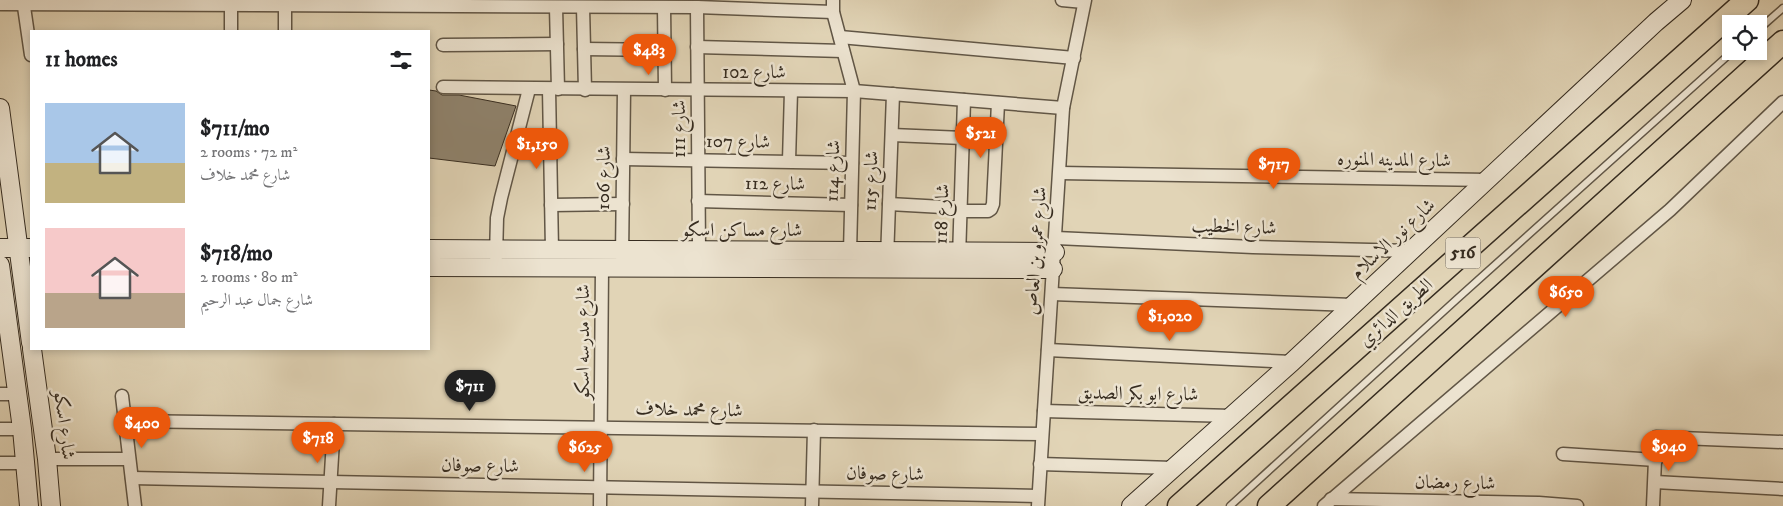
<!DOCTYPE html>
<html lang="en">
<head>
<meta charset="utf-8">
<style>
  body { margin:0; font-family:"IM FELL DW Pica",Amiri,serif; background:#f6f6f6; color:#202124; height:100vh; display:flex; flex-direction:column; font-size:19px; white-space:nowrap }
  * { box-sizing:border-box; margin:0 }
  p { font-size:16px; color:#757577 }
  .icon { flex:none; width:28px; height:28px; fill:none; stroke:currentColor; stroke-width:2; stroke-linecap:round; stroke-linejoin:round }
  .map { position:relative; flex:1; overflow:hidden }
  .drawer { position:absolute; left:30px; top:30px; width:400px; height:320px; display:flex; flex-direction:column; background:#fff; border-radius:0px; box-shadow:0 2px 8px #0003 }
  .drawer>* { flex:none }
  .fabs { position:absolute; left:1722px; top:15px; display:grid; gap:10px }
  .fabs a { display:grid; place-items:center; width:45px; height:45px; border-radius:0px; background:#fff; box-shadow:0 2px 8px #0003; font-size:25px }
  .price { position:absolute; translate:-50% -42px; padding:0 11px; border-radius:18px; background:#ea580c; color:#fff; font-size:16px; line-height:32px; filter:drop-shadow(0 1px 2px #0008) }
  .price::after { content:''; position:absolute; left:50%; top:30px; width:15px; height:11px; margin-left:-8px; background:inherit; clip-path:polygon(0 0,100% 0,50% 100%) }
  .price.on { background:#222; color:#fff }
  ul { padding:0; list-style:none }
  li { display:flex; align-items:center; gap:15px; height:125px; padding:0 15px }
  li span { display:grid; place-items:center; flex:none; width:140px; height:100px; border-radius:0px; color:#555 }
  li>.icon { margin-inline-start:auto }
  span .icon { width:60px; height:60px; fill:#fffc; stroke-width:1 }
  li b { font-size:21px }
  h2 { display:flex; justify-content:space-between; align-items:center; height:60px; padding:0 15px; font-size:21px }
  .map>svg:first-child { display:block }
  .building { fill:#8f836e; stroke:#362c20 }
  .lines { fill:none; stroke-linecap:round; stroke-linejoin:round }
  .lane-casing { stroke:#615646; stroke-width:9 }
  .street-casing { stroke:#615646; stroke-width:15 }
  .secondary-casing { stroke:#362c20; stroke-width:20 }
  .highway-casing { stroke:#362c20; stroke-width:25 }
  .lane { stroke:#ece3d0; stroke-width:6 }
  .street { stroke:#ece3d0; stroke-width:12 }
  .secondary { stroke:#ece3d0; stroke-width:18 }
  .highway { stroke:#e1d4b6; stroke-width:22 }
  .labels { text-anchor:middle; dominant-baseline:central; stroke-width:5; stroke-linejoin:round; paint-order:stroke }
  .shield { fill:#ece3d0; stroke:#6d6355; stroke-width:1 }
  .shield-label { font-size:18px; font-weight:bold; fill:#362c20 }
  .street-label { font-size:19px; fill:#362c20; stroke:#ece3d0 }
</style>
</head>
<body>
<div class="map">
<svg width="1783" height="506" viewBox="0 0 1783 506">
  <rect width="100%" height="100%" fill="#e1d4b6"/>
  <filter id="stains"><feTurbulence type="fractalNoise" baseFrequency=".004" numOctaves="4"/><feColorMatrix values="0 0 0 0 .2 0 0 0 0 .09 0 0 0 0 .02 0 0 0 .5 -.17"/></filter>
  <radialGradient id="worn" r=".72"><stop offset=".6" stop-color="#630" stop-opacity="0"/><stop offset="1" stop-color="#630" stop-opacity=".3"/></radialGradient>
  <polygon class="building" points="429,90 436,91 442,95 459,95 516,106 495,166 429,158"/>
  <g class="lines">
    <g class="lane-casing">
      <g id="lane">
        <polyline points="1759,29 1783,8"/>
        <polyline points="1230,506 1457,299 1733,51"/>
      </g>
    </g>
    <g class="street-casing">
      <g id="street">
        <polyline points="23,0 31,55"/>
        <polyline points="833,0 833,12 854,91 850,252"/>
        <polyline points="1062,0 1084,2"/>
        <polyline points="0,4 697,7 833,12"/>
        <polyline points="556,7 558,89"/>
        <polyline points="583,7 585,90"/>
        <polyline points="664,7 665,90"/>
        <polyline points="697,7 699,250"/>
        <polyline points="231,31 231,6"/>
        <polyline points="285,31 285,6"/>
        <polyline points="840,37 1074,58"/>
        <polyline points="443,45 557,44"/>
        <polyline points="697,47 843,51"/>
        <polyline points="584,49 665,50"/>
        <polyline points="443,87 854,91 1063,108"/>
        <polyline points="549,89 552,250"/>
        <polyline points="892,135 963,138"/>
        <polyline points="623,159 852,163"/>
        <polyline points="789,161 791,91"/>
        <polyline points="1060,173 1488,180"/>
        <polyline points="698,201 851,205"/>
        <polyline points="889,204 961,208"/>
        <polyline points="551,205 623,204"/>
        <polyline points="961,211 988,211 991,209 993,204 998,103"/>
        <polyline points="1056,238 1253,247 1411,251"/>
        <polyline points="496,257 497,218 501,198 529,89"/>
        <polyline points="622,257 624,90"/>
        <polyline points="959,258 964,100"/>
        <polyline points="887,259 893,94"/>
        <polyline points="1052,294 1353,305"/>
        <polyline points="1048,350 1292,362"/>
        <polyline points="0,394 18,394"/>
        <polyline points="122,396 135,506"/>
        <polyline points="1044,411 1232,416"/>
        <polyline points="125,421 1042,434"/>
        <polyline points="0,429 22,429"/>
        <polyline points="1563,454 1656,460"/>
        <polyline points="47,459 129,459"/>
        <polyline points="0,463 25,463"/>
        <polyline points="1040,464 1173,468"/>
        <polyline points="132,478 1038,496"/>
        <polyline points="1655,482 1783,489"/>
        <polyline points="1331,499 1539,503 1577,506"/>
        <polyline points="329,506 334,424"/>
        <polyline points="600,506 602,267"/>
        <polyline points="812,506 814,430"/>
        <polyline points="1038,506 1063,108 1085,0"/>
        <polyline points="1324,506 1670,210 1783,102"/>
        <polyline points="1653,506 1656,437 1783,442"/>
      </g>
    </g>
    <g class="secondary-casing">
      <g id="secondary">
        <polyline points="0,108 31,343"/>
        <polyline points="0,248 31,248"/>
        <polyline points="429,249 1055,252"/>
        <polyline points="0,265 22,429 29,506"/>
        <polyline points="429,267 1053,269"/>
        <polyline points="32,349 47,459 51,506"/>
        <polyline points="1131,506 1292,362 1656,22 1682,0"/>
      </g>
    </g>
    <g class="highway-casing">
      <g id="highway">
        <polyline points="1179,506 1747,0"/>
        <polyline points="1269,506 1783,42"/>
      </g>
    </g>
    <use href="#lane" class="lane"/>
    <use href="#street" class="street"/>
    <use href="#secondary" class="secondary"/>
    <use href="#highway" class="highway"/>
  </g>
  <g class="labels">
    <rect class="shield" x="1445.5" y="237.5" width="35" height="31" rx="4"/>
    <g class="shield-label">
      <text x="1463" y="253">516</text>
    </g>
    <g class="street-label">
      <text x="754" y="72">شارع 102</text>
      <text transform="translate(679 129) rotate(-90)">شارع 111</text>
      <text transform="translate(738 142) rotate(1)">شارع 107</text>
      <text transform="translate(1394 160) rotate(1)">شارع المدينه المنوره</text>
      <text transform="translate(833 171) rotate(-88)">شارع 114</text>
      <text transform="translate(604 178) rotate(-89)">شارع 106</text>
      <text transform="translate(871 181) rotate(-88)">شارع 115</text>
      <text transform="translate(775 184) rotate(1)">شارع 112</text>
      <text transform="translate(942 214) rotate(-88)">شارع 118</text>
      <text transform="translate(1234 227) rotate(2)">شارع الخطيب</text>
      <text x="742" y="230">شارع مساكن اسكو</text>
      <text transform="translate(1393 239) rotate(-43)">شارع نور الاسلام</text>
      <text transform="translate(1036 251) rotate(-86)">شارع عمرو بن العاص</text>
      <text transform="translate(1396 313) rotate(-42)">الطريق الدائري</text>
      <text transform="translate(583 342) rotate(-90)">شارع مدرسه اسكو</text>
      <text transform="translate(1138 394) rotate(1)">شارع ابو بكر الصديق</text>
      <text transform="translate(689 410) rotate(1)">شارع محمد خلاف</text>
      <text transform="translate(64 425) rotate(83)">شارع اسكو</text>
      <text transform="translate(480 466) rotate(1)">شارع صوفان</text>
      <text transform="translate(885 474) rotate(1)">شارع صوفان</text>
      <text transform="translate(1455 483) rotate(1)">شارع رمضان</text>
    </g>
  </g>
  <rect width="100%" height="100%" filter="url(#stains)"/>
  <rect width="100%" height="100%" fill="url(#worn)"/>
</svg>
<div class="fabs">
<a><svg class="icon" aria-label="locate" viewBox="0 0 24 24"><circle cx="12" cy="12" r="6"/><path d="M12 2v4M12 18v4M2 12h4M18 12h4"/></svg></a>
</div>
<b class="price" style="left:649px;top:76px">$483</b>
<b class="price" style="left:981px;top:159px">$521</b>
<b class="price" style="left:537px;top:170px">$1,150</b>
<b class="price" style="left:1274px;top:190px">$717</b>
<b class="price" style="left:1566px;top:318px">$650</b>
<b class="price" style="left:1170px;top:342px">$1,020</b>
<b class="price on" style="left:470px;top:412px">$711</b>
<b class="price" style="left:142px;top:449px">$400</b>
<b class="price" style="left:318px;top:464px">$718</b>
<b class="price" style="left:1669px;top:472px">$940</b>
<b class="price" style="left:585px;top:473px">$625</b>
<section class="drawer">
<h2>11 homes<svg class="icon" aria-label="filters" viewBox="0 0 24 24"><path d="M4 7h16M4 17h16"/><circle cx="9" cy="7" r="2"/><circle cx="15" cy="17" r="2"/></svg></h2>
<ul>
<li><span style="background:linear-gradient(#a9c7e8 60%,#c2b280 0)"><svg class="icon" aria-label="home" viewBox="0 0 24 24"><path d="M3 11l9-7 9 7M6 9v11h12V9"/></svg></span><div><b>$711/mo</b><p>2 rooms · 72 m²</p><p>شارع محمد خلاف</p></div></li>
<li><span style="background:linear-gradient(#f6c9c9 65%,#b9a48a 0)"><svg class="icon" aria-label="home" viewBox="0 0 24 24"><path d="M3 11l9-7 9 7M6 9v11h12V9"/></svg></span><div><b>$718/mo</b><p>2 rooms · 80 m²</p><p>شارع جمال عبد الرحيم</p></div></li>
</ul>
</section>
</div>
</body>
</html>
